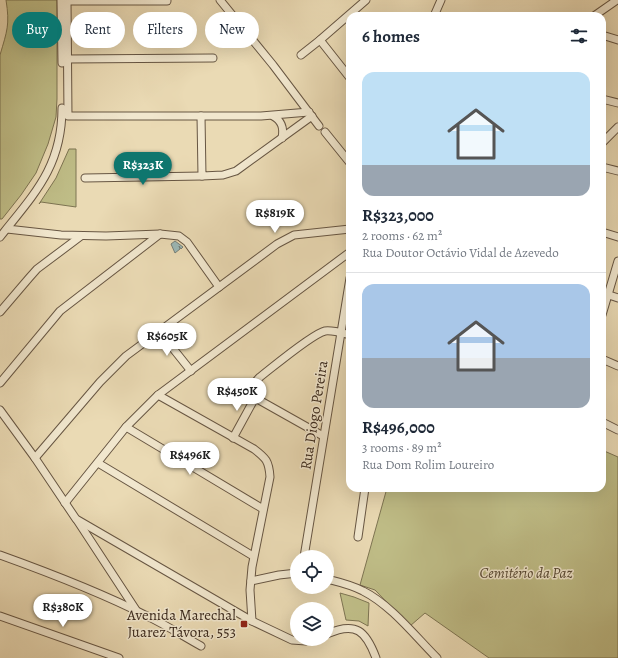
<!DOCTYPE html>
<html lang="en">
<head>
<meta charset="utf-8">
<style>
  body { margin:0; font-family:Alegreya,serif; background:#f6f6f7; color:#1f2937; height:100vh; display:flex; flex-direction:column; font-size:15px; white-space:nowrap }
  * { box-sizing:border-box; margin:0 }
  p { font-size:13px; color:#747a83 }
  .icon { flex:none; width:22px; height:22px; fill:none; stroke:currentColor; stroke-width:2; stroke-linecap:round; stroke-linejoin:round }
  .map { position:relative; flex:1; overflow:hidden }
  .drawer { position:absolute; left:346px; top:12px; width:260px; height:480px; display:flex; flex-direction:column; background:#fff; border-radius:12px; box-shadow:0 4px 16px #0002 }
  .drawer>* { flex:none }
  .hud { position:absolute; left:12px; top:12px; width:274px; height:36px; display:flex; gap:8px }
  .controls { position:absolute; left:290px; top:550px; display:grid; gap:8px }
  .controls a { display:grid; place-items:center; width:44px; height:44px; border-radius:50%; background:#fff; box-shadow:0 4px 16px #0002; font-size:20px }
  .price { position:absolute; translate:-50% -34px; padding:0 9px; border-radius:14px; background:#fff; color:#222; font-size:13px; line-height:26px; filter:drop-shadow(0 1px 2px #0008) }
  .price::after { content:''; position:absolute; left:50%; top:24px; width:12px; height:9px; margin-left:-6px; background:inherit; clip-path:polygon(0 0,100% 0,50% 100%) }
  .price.current { background:#0f766e; color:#fff }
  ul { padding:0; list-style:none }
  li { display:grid; align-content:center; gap:8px; height:212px; padding:0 16px }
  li+li { border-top:1px solid #e0e1e3 }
  li span { display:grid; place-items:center; height:124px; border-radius:12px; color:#555 }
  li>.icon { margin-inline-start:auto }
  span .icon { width:72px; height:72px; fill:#fffc; stroke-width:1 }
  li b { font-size:17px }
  h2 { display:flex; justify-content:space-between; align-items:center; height:48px; padding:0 16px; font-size:17px }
  .pill { padding:0 14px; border-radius:18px; background:#fff; box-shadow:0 4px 16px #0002; font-size:14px; line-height:36px }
  .pill.current { background:#0f766e; color:#fff }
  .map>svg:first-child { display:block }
  .green { fill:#bfbd87; stroke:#7d7452 }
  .water { fill:#9bb8b7; stroke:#757f79 }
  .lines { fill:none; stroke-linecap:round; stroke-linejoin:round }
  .street-casing { stroke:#675643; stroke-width:9 }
  .street { stroke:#f1e7ce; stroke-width:7 }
  .poi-dot { fill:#8f2418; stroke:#f1e7ce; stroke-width:1.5 }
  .labels { text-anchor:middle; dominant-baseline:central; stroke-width:3; stroke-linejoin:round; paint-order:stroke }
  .street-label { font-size:15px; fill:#3b2a1d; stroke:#f1e7ce }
  .park-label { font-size:15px; font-style:italic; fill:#554732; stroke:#f1e7ce }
  .poi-label { font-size:15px; fill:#3b2a1d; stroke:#f1e7ce; text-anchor:end }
</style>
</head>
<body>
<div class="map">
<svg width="618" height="658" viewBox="0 0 618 658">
  <rect width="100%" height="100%" fill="#eadab4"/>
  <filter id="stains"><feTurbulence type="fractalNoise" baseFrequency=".005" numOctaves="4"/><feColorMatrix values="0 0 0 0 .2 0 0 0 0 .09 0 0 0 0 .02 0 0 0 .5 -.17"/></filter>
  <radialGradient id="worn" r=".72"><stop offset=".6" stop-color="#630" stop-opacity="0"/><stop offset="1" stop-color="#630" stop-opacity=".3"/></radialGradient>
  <g class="green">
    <path d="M6,0H57V99L56,117L48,144L36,173L21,195L2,219H0V55C7,31 10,25 6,0Z"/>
    <polygon points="69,149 76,149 76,207 41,202 39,204 56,178"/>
    <polygon points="602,450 618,457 618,658 489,658 425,613 410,626 375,590 360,585 387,488 602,488"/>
    <polygon points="340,593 354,597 369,603 368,626 359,621 346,620"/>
  </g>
  <polygon class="water" points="175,241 183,247 181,249 179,246 180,249 175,253 171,244"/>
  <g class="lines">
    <g class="street-casing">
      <g id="street">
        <polyline points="61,0 62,63"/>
        <polyline points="67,0 68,116 261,116 309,112"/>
        <polyline points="220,0 273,65 319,126"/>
        <polyline points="67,1 167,1"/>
        <polyline points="434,16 441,0"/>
        <polyline points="594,16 617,0"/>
        <polyline points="602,35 618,40"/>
        <polyline points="320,40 350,78"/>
        <polyline points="301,55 320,40 366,0"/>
        <polyline points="67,59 213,58"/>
        <polyline points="602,99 618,103"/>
        <polyline points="201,116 202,176 223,175 236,171 312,116"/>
        <path d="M273,116C282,121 284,128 282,138"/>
        <polyline points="325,132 350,163"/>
        <polyline points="602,143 618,127"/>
        <polyline points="602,167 618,171"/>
        <polyline points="85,178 202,176"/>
        <polyline points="7,229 61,235 106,236 160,234 179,236 187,242 219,287"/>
        <polyline points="602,232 618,237"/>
        <path d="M0,237C34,194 62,167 62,108"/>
        <polyline points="609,295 618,298"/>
        <polyline points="0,312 29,278 37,269 81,236"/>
        <polyline points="602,315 618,261"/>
        <polyline points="159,331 191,371"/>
        <polyline points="602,359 618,366"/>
        <polyline points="0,383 60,311 160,234"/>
        <path d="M158,395L254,449C266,458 269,461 270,477L252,567L250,590L252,621"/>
        <polyline points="0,410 35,458 76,519 252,621 292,640 306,641 313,639"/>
        <polyline points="602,422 618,430"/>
        <polyline points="126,427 263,509"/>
        <path d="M323,436L259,400C251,391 252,384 260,377C273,367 312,334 325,331C333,330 342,333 350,335"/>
        <polyline points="233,438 256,396"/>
        <polyline points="35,458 100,382 126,356 277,244 294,235 350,229"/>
        <polyline points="98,463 253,556"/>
        <polyline points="65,503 126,427 158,395 350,252"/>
        <polyline points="77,520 136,610"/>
        <polyline points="358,537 365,488"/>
        <path d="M0,555C50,573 100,592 147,616C166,625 183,636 201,646"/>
        <polyline points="304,557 350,278"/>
        <path d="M327,579C339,582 352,585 363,591C391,605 415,636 437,658"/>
        <polyline points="251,581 279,575 297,573"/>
        <polyline points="0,616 119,658"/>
        <path d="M327,634C356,621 366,631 376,658"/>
      </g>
    </g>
    <use href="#street" class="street"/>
  </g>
  <rect class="poi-dot" x="240" y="620" width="8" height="8" rx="2"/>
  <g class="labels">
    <g class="street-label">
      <text transform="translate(314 415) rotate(-81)">Rua Diogo Pereira</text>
    </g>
    <g class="park-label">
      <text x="526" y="573">Cemitério da Paz</text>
    </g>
    <g class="poi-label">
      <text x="236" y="615">Avenida Marechal<tspan x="236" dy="17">Juarez Távora, 553</tspan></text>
    </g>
  </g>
  <rect width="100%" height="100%" filter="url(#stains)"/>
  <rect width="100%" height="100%" fill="url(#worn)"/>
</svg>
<div class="controls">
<a><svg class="icon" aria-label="locate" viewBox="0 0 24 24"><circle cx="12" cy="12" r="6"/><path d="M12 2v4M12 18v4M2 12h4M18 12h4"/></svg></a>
<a><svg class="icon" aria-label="layers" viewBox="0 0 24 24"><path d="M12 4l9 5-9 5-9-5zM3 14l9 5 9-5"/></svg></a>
</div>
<b class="price current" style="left:143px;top:186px">R$323K</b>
<b class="price" style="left:275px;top:234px">R$819K</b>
<b class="price" style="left:167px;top:357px">R$605K</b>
<b class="price" style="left:237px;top:412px">R$450K</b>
<b class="price" style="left:190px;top:476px">R$496K</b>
<b class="price" style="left:63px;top:628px">R$380K</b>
<div class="hud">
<a class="pill current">Buy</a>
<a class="pill">Rent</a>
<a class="pill">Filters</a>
<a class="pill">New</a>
</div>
<section class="drawer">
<h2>6 homes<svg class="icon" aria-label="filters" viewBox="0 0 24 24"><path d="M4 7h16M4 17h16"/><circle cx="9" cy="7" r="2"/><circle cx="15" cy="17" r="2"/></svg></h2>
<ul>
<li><span style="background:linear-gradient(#bfe0f5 75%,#9aa5b1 0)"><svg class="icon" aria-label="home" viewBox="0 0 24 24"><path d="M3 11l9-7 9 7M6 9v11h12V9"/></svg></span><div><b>R$323,000</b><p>2 rooms · 62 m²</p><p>Rua Doutor Octávio Vidal de Azevedo</p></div></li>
<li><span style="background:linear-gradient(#a9c7e8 60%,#9aa5b1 0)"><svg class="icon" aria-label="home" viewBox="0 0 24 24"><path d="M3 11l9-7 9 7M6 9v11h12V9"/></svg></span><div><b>R$496,000</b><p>3 rooms · 89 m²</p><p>Rua Dom Rolim Loureiro</p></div></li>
</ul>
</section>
</div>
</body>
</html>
